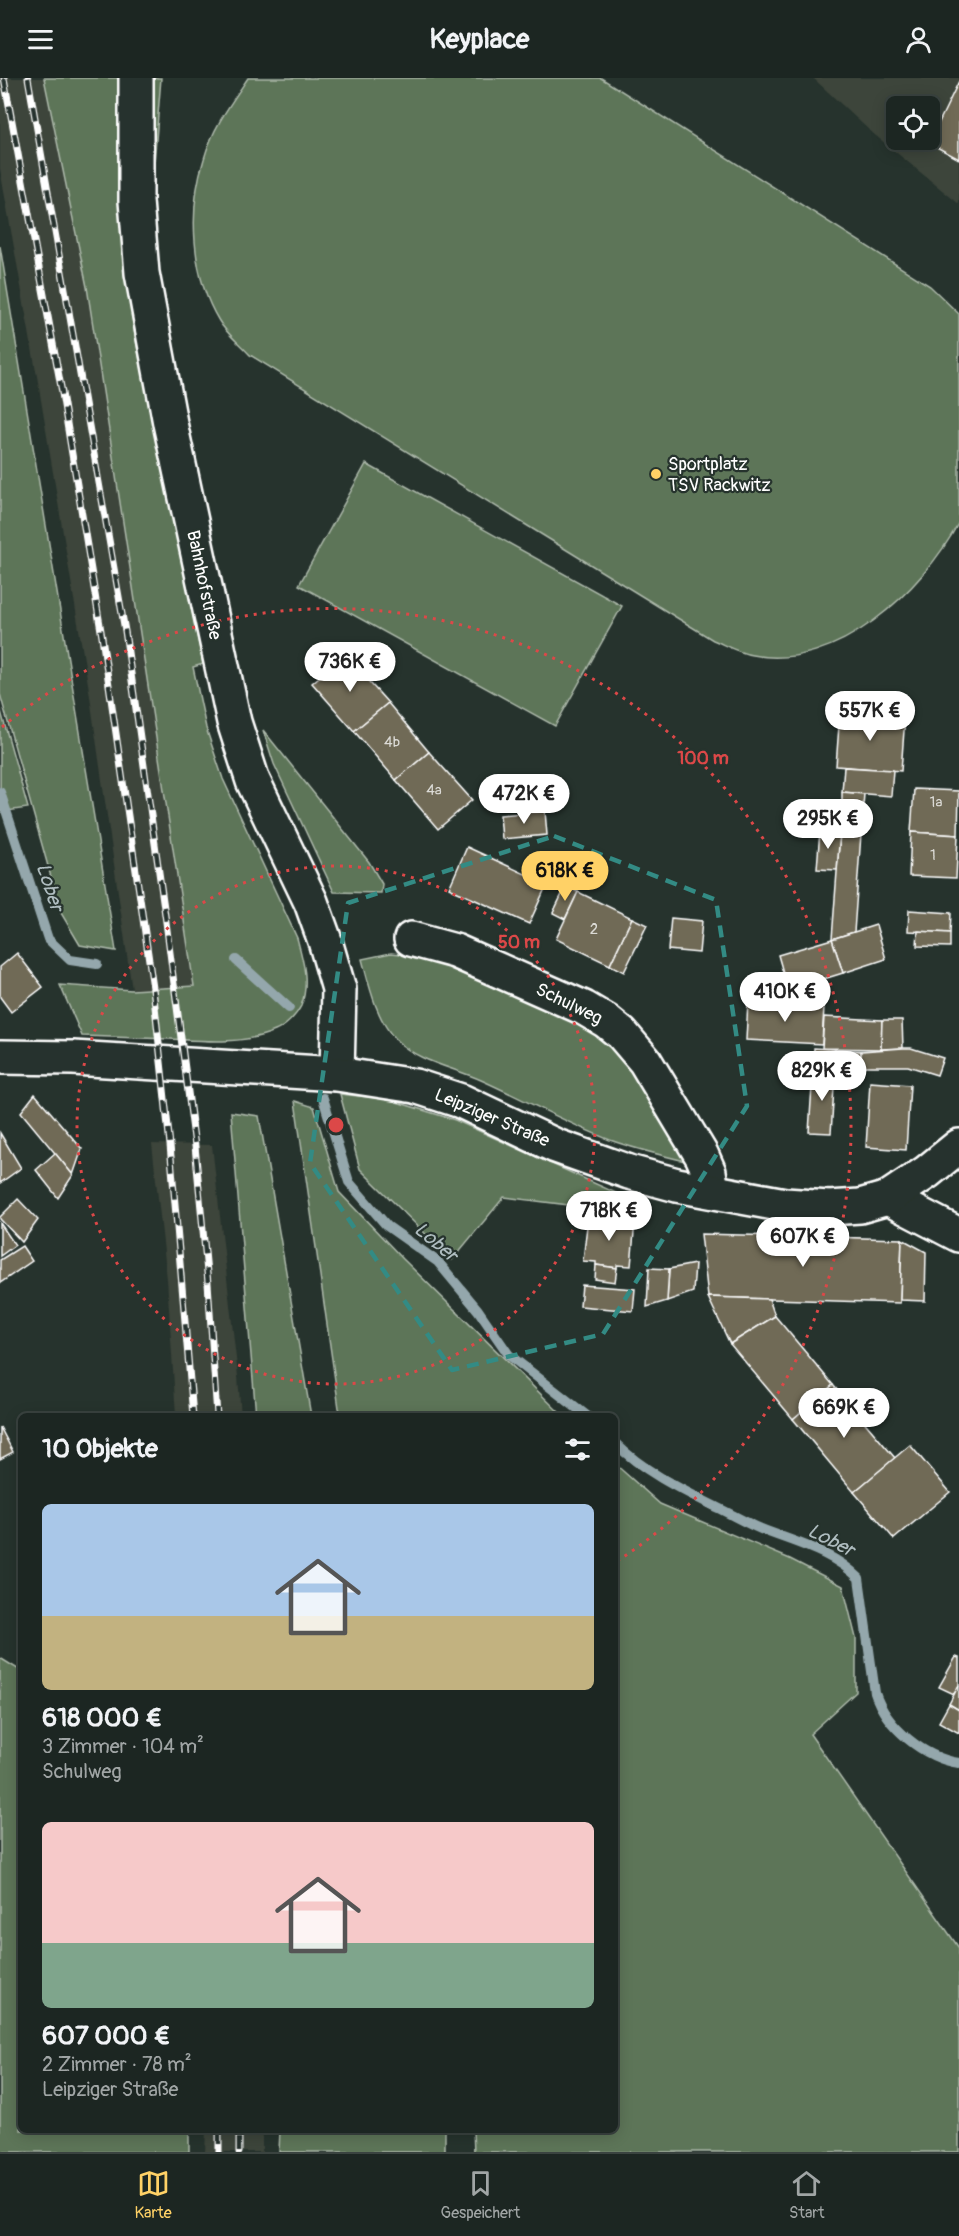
<!DOCTYPE html>
<html lang="de">
<head>
<meta charset="utf-8">
<style>
  body { margin:0; font-family:Pangolin,sans-serif; background:#252e2a; color:#f1f3f6; height:100vh; display:flex; flex-direction:column; font-size:22px; white-space:nowrap }
  * { box-sizing:border-box; margin:0 }
  p { font-size:20px; color:#a0a5a5 }
  .icon { flex:none; width:33px; height:33px; fill:none; stroke:currentColor; stroke-width:2; stroke-linecap:round; stroke-linejoin:round }
  .map { position:relative; flex:1; overflow:hidden }
  .drawer { position:absolute; left:18px; top:1335px; width:600px; height:720px; display:flex; flex-direction:column; background:#1c2622; border-radius:9px; box-shadow:0 3px 15px #0003,0 0 0 2px #3a4340 }
  .drawer>* { flex:none }
  .controls { position:absolute; left:886px; top:18px; display:grid; gap:12px }
  .controls a { display:grid; place-items:center; width:54px; height:54px; border-radius:9px; background:#1c2622; box-shadow:0 3px 15px #0003,0 0 0 2px #3a4340; font-size:30px }
  .price { position:absolute; translate:-50% -51px; padding:0 14px; border-radius:21px; background:#fff; color:#222; font-size:20px; line-height:39px; filter:drop-shadow(0 2px 3px #0008) }
  .price::after { content:''; position:absolute; left:50%; top:36px; width:18px; height:14px; margin-left:-9px; background:inherit; clip-path:polygon(0 0,100% 0,50% 100%) }
  .price.on { background:#ffd166; color:#111 }
  ul { padding:0; list-style:none }
  li { display:grid; align-content:center; gap:12px; height:318px; padding:0 24px }
  li span { display:grid; place-items:center; height:186px; border-radius:9px; color:#555 }
  li>.icon { margin-inline-start:auto }
  span .icon { width:108px; height:108px; fill:#fffc; stroke-width:1 }
  li b { font-size:26px }
  h2 { display:flex; justify-content:space-between; align-items:center; height:72px; padding:0 24px; font-size:26px }
  header { display:flex; justify-content:space-between; align-items:center; height:78px; padding:0 24px; background:#1c2622; font-size:27px; font-weight:800 }
  .tabs { display:flex; justify-content:space-around; align-items:center; height:84px; border-top:2px solid #3a4340; background:#1c2622; font-size:16px; color:#a0a5a5 }
  .tabs a { display:grid; justify-items:center; gap:3px }
  .tabs .on { color:#ffd166 }
  .map>svg:first-child { display:block }
  .built { fill:#3c443a; fill-rule:evenodd }
  .green { fill:#5d7458; stroke:#aebaac; stroke-width:1.5 }
  .lines { fill:none; stroke-linecap:round; stroke-linejoin:round }
  .stream { stroke:#94a7ac; stroke-width:10 }
  .building { fill:#6f6a57; stroke:#fff; stroke-width:1.5 }
  .street-casing { stroke:#fff; stroke-width:38 }
  .secondary-casing { stroke:#fff; stroke-width:38 }
  .street { stroke:#26332d; stroke-width:33 }
  .secondary { stroke:#26332d; stroke-width:33 }
  .rail-casing { stroke:#fff; stroke-width:7 }
  .rail { stroke:#26332d; stroke-width:4.5; stroke-dasharray:14; stroke-linecap:butt }
  .marked { fill:none; stroke:#338b84; stroke-width:4.5; stroke-dasharray:12 8; stroke-linejoin:round }
  .ring { fill:none; stroke:#dc4848; stroke-width:3; stroke-dasharray:3 6 }
  .poi-dot { fill:#ffd166; stroke:#26332d; stroke-width:2 }
  .labels { text-anchor:middle; dominant-baseline:central; stroke-width:4.5; stroke-linejoin:round; paint-order:stroke }
  .number-label { font-size:15px; fill:#dbdad5 }
  .poi-label { font-size:18px; fill:#fff; stroke:#26332d; text-anchor:start }
  .street-label { font-size:18px; fill:#fff; stroke:#26332d }
  .water-label { font-size:20px; font-style:italic; fill:#afbdc0; stroke:#26332d }
  .centre { fill:#dc4848; stroke:#26332d; stroke-width:3 }
  .ring-label { font-size:18px; text-anchor:middle; font-weight:bold; fill:#dc4848; stroke:#26332d; stroke-width:4.5; stroke-linejoin:round; paint-order:stroke }
</style>
</head>
<body>
<header><svg class="icon" aria-label="menu" viewBox="0 0 24 24"><path d="M4 6h16M4 12h16M4 18h16"/></svg>Keyplace<svg class="icon" aria-label="person" viewBox="0 0 24 24"><circle cx="12" cy="8" r="4"/><path d="M4 21q1-7 8-7t8 7"/></svg></header>
<div class="map">
<svg width="959" height="2074" viewBox="0 0 959 2074">
  <rect width="100%" height="100%" fill="#26332d"/>
  <filter id="ink" filterUnits="userSpaceOnUse"><feTurbulence type="fractalNoise" baseFrequency=".0167" numOctaves="2"/><feDisplacementMap in="SourceGraphic" scale="12" xChannelSelector="R" yChannelSelector="G"/><feConvolveMatrix kernelMatrix="1 2 1 2 8 2 1 2 1" color-interpolation-filters="sRGB"/></filter>
  <g filter="url(#ink)">
    <g class="built">
      <polygon points="0,0 44,0 87,209 194,909 132,912 89,612 38,304 0,91"/>
      <path d="M813,0H959V126L870,53ZM897,28H930V62H897Z"/>
      <polygon points="152,1066 212,1067 238,1298 241,1338 176,1338 167,1201"/>
      <polygon points="206,2052 262,2052 262,2074 205,2074"/>
    </g>
    <g class="green">
      <path d="M44,0H119L120,125L126,193L134,253L203,586L193,589L206,650L223,701L297,860C303,882 310,905 301,928C296,938 285,949 275,953C242,967 204,963 170,961C141,960 112,959 82,958L60,907L132,912L194,908L87,209Z"/>
      <polygon points="151,0 161,0 152,111"/>
      <path d="M248,0H601L930,208L959,236V444C922,513 837,594 752,577C739,575 725,567 713,562L250,277C240,266 226,255 219,243C191,197 188,131 204,81C212,51 231,25 248,0Z"/>
      <polygon points="0,168 116,873 80,867 61,835 0,616"/>
      <polygon points="366,386 622,528 555,648 299,507"/>
      <polygon points="0,630 28,730 0,734"/>
      <polygon points="263,652 369,784 382,806 381,815 334,814 274,686"/>
      <path d="M391,875L412,877L451,888L524,917L612,963L631,988L683,1070L685,1083C660,1077 635,1071 610,1062C566,1045 524,1021 481,1002C452,989 418,984 395,961C376,940 369,907 362,881Z"/>
      <polygon points="340,1016 387,1021 455,1042 627,1120 634,1135 504,1119 452,1182 360,1091"/>
      <polygon points="295,1023 314,1029 339,1114 403,1181 563,1338 343,1338 339,1330"/>
      <polygon points="231,1034 259,1038 311,1338 256,1338"/>
      <polygon points="615,1386 660,1426 790,1481 843,1508 856,1560 856,1614 810,1656 959,1870 959,2074 474,2074 473,2052 615,2052"/>
      <polygon points="0,1580 21,1593 21,2052 189,2052 189,2074 0,2074"/>
      <polygon points="280,2052 445,2052 445,2074 279,2074"/>
    </g>
    <g class="lines">
      <g class="stream">
        <polyline points="0,714 48,861 70,882 97,886"/>
        <polyline points="236,882 289,930"/>
        <polyline points="323,1020 349,1104 387,1148 438,1184 478,1232 509,1277 587,1338"/>
        <path d="M615,1365C643,1393 680,1411 716,1429C731,1436 746,1445 761,1451C796,1465 832,1473 859,1500L875,1615C886,1649 924,1680 959,1685"/>
      </g>
    </g>
    <g class="building">
      <polygon points="959,3 959,81 929,65"/>
      <polygon points="345,577 388,625 354,653 312,605"/>
      <polygon points="388,625 429,674 396,702 354,653"/>
      <polygon points="840,634 905,639 901,693 836,688"/>
      <polygon points="429,674 472,722 438,751 396,702"/>
      <polygon points="844,689 893,692 891,718 842,714"/>
      <polygon points="914,711 959,713 958,757 911,754"/>
      <polygon points="842,714 864,716 863,728 842,727"/>
      <polygon points="842,727 863,728 854,854 832,861"/>
      <polygon points="545,733 547,757 502,761 500,737"/>
      <polygon points="820,752 840,754 837,792 817,791"/>
      <polygon points="911,754 958,757 956,800 909,798"/>
      <polygon points="467,769 547,806 529,846 449,810"/>
      <polygon points="566,808 578,814 565,841 553,835"/>
      <polygon points="578,814 632,840 610,887 556,861"/>
      <polygon points="909,832 951,835 950,855 908,853"/>
      <polygon points="632,840 647,847 624,894 610,887"/>
      <polygon points="671,840 702,843 699,875 668,872"/>
      <polygon points="876,847 886,881 843,895 832,861"/>
      <polygon points="918,853 950,855 950,869 917,868"/>
      <polygon points="832,861 843,895 788,912 778,877"/>
      <polygon points="17,875 43,909 11,934 0,919 0,889"/>
      <polygon points="748,924 824,928 822,966 746,962"/>
      <polygon points="824,939 882,942 881,971 822,970"/>
      <polygon points="882,942 902,942 903,970 881,971"/>
      <polygon points="814,970 861,973 861,996 813,993"/>
      <polygon points="903,970 911,970 943,980 937,997 908,988 861,988 861,973"/>
      <polygon points="813,993 835,995 831,1055 809,1054"/>
      <polygon points="870,1004 910,1007 906,1072 866,1069"/>
      <polygon points="35,1016 82,1071 73,1097 21,1034"/>
      <polygon points="0,1055 21,1090 0,1105"/>
      <polygon points="55,1075 73,1097 58,1120 36,1092"/>
      <polygon points="18,1121 38,1142 22,1164 0,1141 0,1139"/>
      <polygon points="588,1139 635,1143 631,1188 617,1187 617,1190 596,1187 596,1184 583,1183"/>
      <polygon points="0,1145 15,1167 0,1178"/>
      <polygon points="701,1156 902,1161 900,1225 708,1219"/>
      <polygon points="902,1161 926,1174 925,1223 900,1222"/>
      <polygon points="22,1168 32,1183 0,1205 0,1182"/>
      <polygon points="695,1186 693,1214 667,1223 669,1191"/>
      <polygon points="596,1187 617,1190 615,1204 595,1201"/>
      <polygon points="649,1190 669,1191 667,1223 647,1229"/>
      <polygon points="582,1207 635,1211 633,1233 580,1228"/>
      <polygon points="708,1219 769,1221 775,1238 730,1266"/>
      <polygon points="775,1238 833,1307 793,1341 730,1266"/>
      <polygon points="833,1307 895,1380 854,1414 793,1341"/>
      <polygon points="0,1349 13,1374 0,1381"/>
      <polygon points="910,1367 950,1414 894,1461 854,1414"/>
      <polygon points="956,1579 959,1580 959,1607 954,1616 939,1609"/>
      <polygon points="959,1607 959,1632 949,1626"/>
      <polygon points="949,1626 959,1632 959,1655 939,1644"/>
    </g>
    <g class="lines">
      <g class="street-casing">
        <g id="street">
          <polyline points="136,0 136,123 142,195 170,345 234,644 253,703 311,824 325,863 339,911 337,996"/>
          <polyline points="411,861 455,873 584,930 606,943 622,956 645,983 702,1078 709,1094 712,1113"/>
          <polyline points="888,1120 959,1157"/>
        </g>
      </g>
      <g class="secondary-casing">
        <polyline id="secondary" points="0,979 73,980 337,996 415,1008 461,1023 556,1068 629,1094 677,1107 785,1127 829,1130 860,1128 888,1120 927,1094 959,1068"/>
      </g>
      <use href="#street" class="street"/>
      <use href="#secondary" class="secondary"/>
      <g class="rail-casing">
        <g id="rail">
          <polyline points="4,0 61,309 102,559 153,910 170,1067 193,1338"/>
          <polyline points="28,0 125,553 166,844 195,1068 208,1205 217,1338"/>
          <polyline points="219,2052 219,2074"/>
          <polyline points="239,2074 239,2052"/>
        </g>
      </g>
      <use href="#rail" class="rail"/>
    </g>
  </g>
  <path class="marked" d="M554,758L716,822L747,1028L603,1256L452,1292L310,1085L348,825Z"/>
  <g class="ring">
    <circle cx="336" cy="1047" r="259"/>
    <path d="M2 649A519 519 0 1 1 619 1482"/>
  </g>
  <circle class="poi-dot" cx="656" cy="396" r="6"/>
  <g class="labels">
    <g class="number-label">
      <text x="392" y="664">4b</text>
      <text x="434" y="712">4a</text>
      <text x="936" y="724">1a</text>
      <text x="933" y="777">1</text>
      <text x="594" y="851">2</text>
    </g>
    <g class="poi-label">
      <text x="668" y="386">Sportplatz<tspan x="668" dy="21">TSV Rackwitz</tspan></text>
    </g>
    <g class="street-label">
      <text transform="translate(204 507) rotate(78)">Bahnhofstraße</text>
      <text transform="translate(569 926) rotate(26)">Schulweg</text>
      <text transform="translate(492 1040) rotate(23)">Leipziger Straße</text>
    </g>
    <g class="water-label">
      <text transform="translate(50 809) rotate(72)">Lober</text>
      <text transform="translate(436 1164) rotate(40)">Lober</text>
      <text transform="translate(831 1462) rotate(27)">Lober</text>
    </g>
  </g>
  <circle cx="336" cy="1047" r="9" class="centre"/>
  <g class="ring-label">
    <text x="703" y="686">100 m</text>
    <text x="519" y="870">50 m</text>
  </g>
</svg>
<div class="controls">
<a><svg class="icon" aria-label="locate" viewBox="0 0 24 24"><circle cx="12" cy="12" r="6"/><path d="M12 2v4M12 18v4M2 12h4M18 12h4"/></svg></a>
</div>
<b class="price" style="left:350px;top:615px">736K €</b>
<b class="price" style="left:870px;top:664px">557K €</b>
<b class="price" style="left:524px;top:747px">472K €</b>
<b class="price" style="left:828px;top:772px">295K €</b>
<b class="price on" style="left:565px;top:824px">618K €</b>
<b class="price" style="left:785px;top:945px">410K €</b>
<b class="price" style="left:822px;top:1024px">829K €</b>
<b class="price" style="left:609px;top:1164px">718K €</b>
<b class="price" style="left:803px;top:1190px">607K €</b>
<b class="price" style="left:844px;top:1361px">669K €</b>
<section class="drawer">
<h2>10 Objekte<svg class="icon" aria-label="filters" viewBox="0 0 24 24"><path d="M4 7h16M4 17h16"/><circle cx="9" cy="7" r="2"/><circle cx="15" cy="17" r="2"/></svg></h2>
<ul>
<li><span style="background:linear-gradient(#a9c7e8 60%,#c2b280 0)"><svg class="icon" aria-label="home" viewBox="0 0 24 24"><path d="M3 11l9-7 9 7M6 9v11h12V9"/></svg></span><div><b>618 000 €</b><p>3 Zimmer · 104 m²</p><p>Schulweg</p></div></li>
<li><span style="background:linear-gradient(#f6c9c9 65%,#7fa58c 0)"><svg class="icon" aria-label="home" viewBox="0 0 24 24"><path d="M3 11l9-7 9 7M6 9v11h12V9"/></svg></span><div><b>607 000 €</b><p>2 Zimmer · 78 m²</p><p>Leipziger Straße</p></div></li>
</ul>
</section>
</div>
<nav class="tabs">
<a class="on"><svg class="icon" aria-label="map" viewBox="0 0 24 24"><path d="M3 6l6-2 6 2 6-2v14l-6 2-6-2-6 2zM9 4v14M15 6v14"/></svg>Karte</a>
<a><svg class="icon" aria-label="saved" viewBox="0 0 24 24"><path d="M7 4h10v16l-5-4-5 4z"/></svg>Gespeichert</a>
<a><svg class="icon" aria-label="home" viewBox="0 0 24 24"><path d="M3 11l9-7 9 7M6 9v11h12V9"/></svg>Start</a>
</nav>
</body>
</html>
